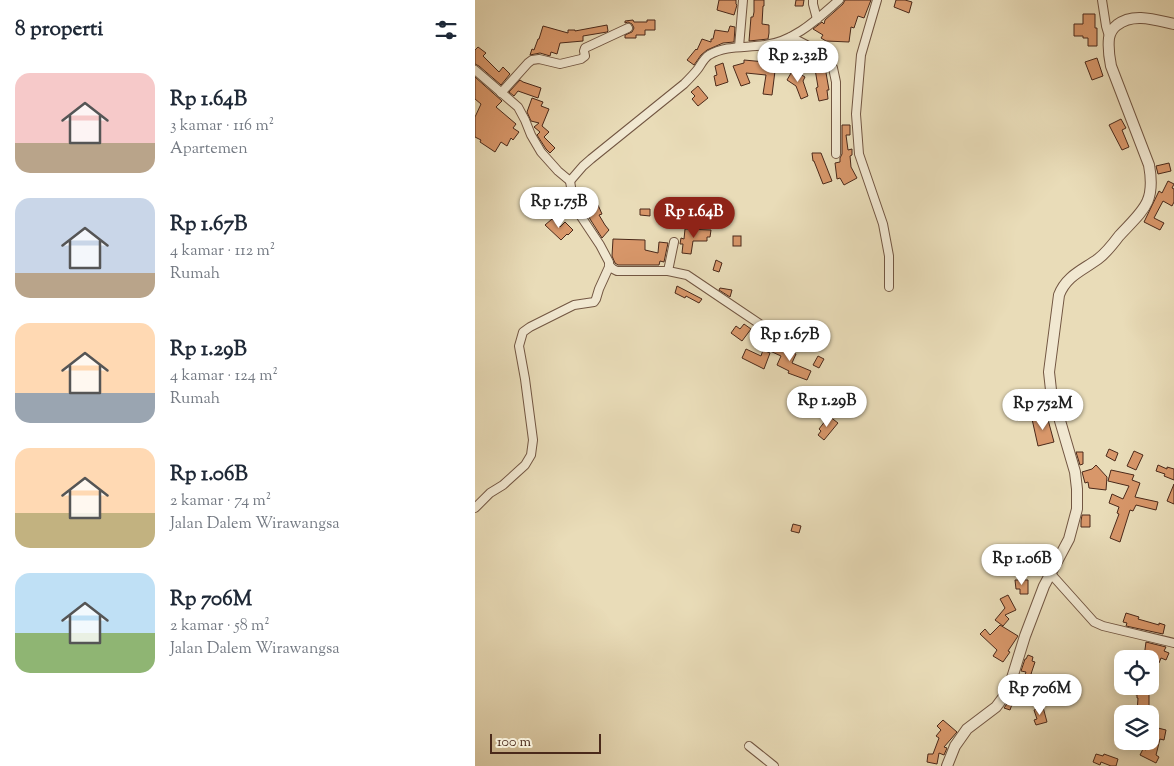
<!DOCTYPE html>
<html lang="id">
<head>
<meta charset="utf-8">
<style>
  body { margin:0; font-family:"Sorts Mill Goudy",serif; background:#f6f6f7; color:#1f2937; height:100vh; display:flex; flex-direction:column; font-size:19px; white-space:nowrap }
  * { box-sizing:border-box; margin:0 }
  p { font-size:16px; color:#747a83 }
  .icon { flex:none; width:28px; height:28px; fill:none; stroke:currentColor; stroke-width:2; stroke-linecap:round; stroke-linejoin:round }
  .map { position:relative; flex:1; overflow:hidden }
  .drawer { display:flex; flex-direction:column; background:#fff; width:475px }
  .drawer>* { flex:none }
  .controls { position:absolute; left:639px; top:650px; display:grid; gap:10px }
  .controls a { display:grid; place-items:center; width:45px; height:45px; border-radius:10px; background:#fff; box-shadow:0 2px 12px #0003; font-size:25px }
  .scale { position:absolute; left:15px; bottom:12px; width:111px; box-sizing:border-box; padding-left:5px; border:2px solid #4a291a; border-top:0; font-size:14px; line-height:18px; white-space:nowrap; color:#4a291a; -webkit-text-stroke:4px #f1e8d1; paint-order:stroke }
  .price { position:absolute; translate:-50% -42px; padding:0 11px; border-radius:18px; background:#fff; color:#222; font-size:16px; line-height:32px; filter:drop-shadow(0 1px 2px #0008) }
  .price::after { content:''; position:absolute; left:50%; top:30px; width:15px; height:11px; margin-left:-8px; background:inherit; clip-path:polygon(0 0,100% 0,50% 100%) }
  .price.on { background:#8f2418; color:#fff }
  ul { padding:0; list-style:none }
  li { display:flex; align-items:center; gap:15px; height:125px; padding:0 15px }
  li span { display:grid; place-items:center; flex:none; width:140px; height:100px; border-radius:15px; color:#555 }
  li>.icon { margin-inline-start:auto }
  span .icon { width:60px; height:60px; fill:#fffc; stroke-width:1 }
  li b { font-size:21px }
  h2 { display:flex; justify-content:space-between; align-items:center; height:60px; padding:0 15px; font-size:21px }
  main { display:flex; flex:1; min-height:0 }
  .map>svg:first-child { display:block }
  .building { fill:#d8976a; stroke:#4a291a }
  .lines { fill:none; stroke-linecap:round; stroke-linejoin:round }
  .minor-casing { stroke:#725642; stroke-width:10 }
  .tertiary-casing { stroke:#725642; stroke-width:12 }
  .minor { stroke:#f1e8d1; stroke-width:8 }
  .tertiary { stroke:#f1e8d1; stroke-width:10 }
</style>
</head>
<body>
<main>
<section class="drawer">
<h2>8 properti<svg class="icon" aria-label="filters" viewBox="0 0 24 24"><path d="M4 7h16M4 17h16"/><circle cx="9" cy="7" r="2"/><circle cx="15" cy="17" r="2"/></svg></h2>
<ul>
<li><span style="background:linear-gradient(#f6c9c9 70%,#b9a48a 0)"><svg class="icon" aria-label="home" viewBox="0 0 24 24"><path d="M3 11l9-7 9 7M6 9v11h12V9"/></svg></span><div><b>Rp 1.64B</b><p>3 kamar · 116 m²</p><p>Apartemen</p></div></li>
<li><span style="background:linear-gradient(#c9d6e8 75%,#b9a48a 0)"><svg class="icon" aria-label="home" viewBox="0 0 24 24"><path d="M3 11l9-7 9 7M6 9v11h12V9"/></svg></span><div><b>Rp 1.67B</b><p>4 kamar · 112 m²</p><p>Rumah</p></div></li>
<li><span style="background:linear-gradient(#ffd9b3 70%,#9aa5b1 0)"><svg class="icon" aria-label="home" viewBox="0 0 24 24"><path d="M3 11l9-7 9 7M6 9v11h12V9"/></svg></span><div><b>Rp 1.29B</b><p>4 kamar · 124 m²</p><p>Rumah</p></div></li>
<li><span style="background:linear-gradient(#ffd9b3 65%,#c2b280 0)"><svg class="icon" aria-label="home" viewBox="0 0 24 24"><path d="M3 11l9-7 9 7M6 9v11h12V9"/></svg></span><div><b>Rp 1.06B</b><p>2 kamar · 74 m²</p><p>Jalan Dalem Wirawangsa</p></div></li>
<li><span style="background:linear-gradient(#bfe0f5 60%,#8fb573 0)"><svg class="icon" aria-label="home" viewBox="0 0 24 24"><path d="M3 11l9-7 9 7M6 9v11h12V9"/></svg></span><div><b>Rp 706M</b><p>2 kamar · 58 m²</p><p>Jalan Dalem Wirawangsa</p></div></li>
</ul>
</section>
<div class="map">
<svg width="699" height="766" viewBox="0 0 699 766">
  <rect width="100%" height="100%" fill="#e9dcb8"/>
  <filter id="stains"><feTurbulence type="fractalNoise" baseFrequency=".004" numOctaves="4"/><feColorMatrix values="0 0 0 0 .2 0 0 0 0 .09 0 0 0 0 .02 0 0 0 .5 -.17"/></filter>
  <radialGradient id="worn" r=".72"><stop offset=".6" stop-color="#630" stop-opacity="0"/><stop offset="1" stop-color="#630" stop-opacity=".3"/></radialGradient>
  <g class="building">
    <polygon points="244,0 261,0 261,4 262,5 259,15 242,10"/>
    <polygon points="279,0 289,0 289,6 288,6 287,24 294,25 294,33 293,39 274,41 276,17 278,17 279,12"/>
    <polygon points="321,0 329,0 328,6 320,6"/>
    <polygon points="370,0 396,0 389,18 383,16 379,28 376,27 374,42 351,41 346,38 348,35 338,29 347,22 349,24 350,20 368,4"/>
    <polygon points="421,0 430,0 437,2 434,13 419,7"/>
    <polygon points="608,14 620,14 620,28 622,28 622,46 613,46 613,38 608,38 608,36 599,36 599,24 608,24"/>
    <polygon points="158,20 159,22 172,22 172,20 180,20 180,30 170,30 170,35 161,35 161,38 150,38 150,35 157,32 159,28 157,24 153,22 150,23 150,21"/>
    <polygon points="132,25 133,31 132,32 108,36 108,41 85,43 82,54 76,52 75,56 65,53 55,55 57,49 59,50 63,39 64,39 68,26 93,33 93,30 100,30 100,31"/>
    <polygon points="255,26 260,27 259,42 248,43 232,50 226,55 219,65 212,60 221,49 222,50 227,39 236,42 236,39 238,39 240,30 253,32"/>
    <polygon points="3,47 11,53 8,56 24,72 28,67 35,74 26,85 4,66 0,64 0,50"/>
    <polygon points="622,58 628,76 617,80 610,62"/>
    <polygon points="269,60 301,63 297,95 288,94 291,75 271,73 275,83 266,86 258,66 269,63"/>
    <polygon points="248,63 253,82 241,86 239,76 242,75 240,66"/>
    <polygon points="350,67 354,90 352,90 353,99 344,101 341,88 343,87 340,69"/>
    <polygon points="319,68 326,73 325,74 330,77 328,81 333,96 326,99 321,86 312,80"/>
    <polygon points="0,77 27,101 21,107 41,124 38,128 44,132 38,140 36,138 32,146 26,142 20,152 5,142 6,140 0,137 0,117 6,104 0,99"/>
    <polygon points="45,80 48,82 66,88 63,98 43,91 39,96 34,92"/>
    <polygon points="223,86 233,98 223,106 217,99 220,96 216,92"/>
    <polygon points="57,98 68,102 66,106 74,109 67,126 74,132 69,137 80,148 75,153 71,149 62,135 65,132 59,127 64,123 56,121 52,112"/>
    <polygon points="646,119 651,128 647,130 654,147 647,150 634,125"/>
    <polygon points="367,125 375,125 375,135 371,135 373,150 377,149 377,155 375,156 376,167 382,178 369,185 365,178 362,179 360,163 365,162 365,158 367,154"/>
    <polygon points="337,153 346,153 357,181 348,184 339,161 338,161"/>
    <polygon points="694,163 696,171 683,174 681,166"/>
    <polygon points="693,181 699,184 697,188 699,189 699,202 697,206 688,201 679,218 689,223 685,230 669,222 684,191 687,193"/>
    <polygon points="69,200 74,207 64,215 59,208"/>
    <polygon points="123,205 127,214 124,215 130,225 134,230 127,238 115,219 111,210"/>
    <polygon points="165,209 175,209 175,216 165,215"/>
    <polygon points="77,219 85,227 90,222 98,230 93,235 92,234 86,240 70,225"/>
    <polygon points="210,229 236,230 235,237 232,237 232,241 218,241 216,254 207,253 208,244 205,244 206,238 209,239"/>
    <rect x="258" y="236" width="8" height="10"/>
    <polygon points="138,239 170,240 170,250 183,253 184,242 193,243 189,262 185,261 184,265 143,265 140,263 137,256"/>
    <polygon points="241,260 247,263 244,272 238,270"/>
    <polygon points="202,286 227,299 224,303 211,296 210,298 200,293"/>
    <polygon points="245,288 257,290 255,297 244,290"/>
    <polygon points="269,324 276,329 267,341 256,333 261,326 265,329"/>
    <polygon points="315,343 321,346 318,353 321,354 317,363 336,371 332,380 313,373 314,371 302,365 306,356 295,351 298,345 312,351"/>
    <polygon points="271,349 286,356 288,350 295,353 289,369 267,358"/>
    <polygon points="343,356 349,359 344,368 338,365"/>
    <polygon points="354,416 363,423 349,440 343,435 346,431 344,429"/>
    <polygon points="572,416 579,442 563,446 557,419"/>
    <polygon points="634,449 643,453 640,461 631,456"/>
    <polygon points="659,451 668,455 661,470 652,466"/>
    <polygon points="601,452 608,452 608,464 605,465"/>
    <polygon points="621,465 632,477 631,490 614,488 613,482 610,483 607,472 617,469"/>
    <polygon points="683,465 692,469 692,467 699,469 699,480 689,476 690,474 681,471"/>
    <polygon points="636,470 659,475 657,480 665,483 660,497 683,502 681,510 661,505 658,511 655,510 645,542 635,538 644,514 642,513 644,507 634,503 637,494 648,499 654,486 633,481"/>
    <polygon points="699,484 699,504 692,501"/>
    <polygon points="607,515 615,515 615,527 606,527 606,521"/>
    <polygon points="318,524 326,526 324,533 316,531"/>
    <polygon points="554,553 568,557 566,564 570,565 569,571 565,570 564,572 556,570 557,563 553,563"/>
    <polygon points="540,580 553,580 553,594 545,594 545,589 541,589"/>
    <polygon points="533,595 541,610 530,615 534,619 528,626 520,620 530,608 525,599"/>
    <polygon points="651,613 664,617 663,619 684,625 684,623 690,625 688,634 651,626 652,623 648,622"/>
    <polygon points="525,625 543,636 533,651 535,652 528,662 518,656 522,650 505,634 510,629 515,635"/>
    <polygon points="671,642 691,647 689,651 694,653 691,660 686,658 684,663 677,660 678,658 669,657"/>
    <polygon points="553,655 558,657 557,661 560,662 556,674 560,676 553,696 541,692 543,684 546,685 551,672 546,671 550,659 551,659"/>
    <polygon points="659,687 669,688 669,693 674,694 674,708 668,707 667,714 662,713 663,698 662,698 662,695 658,694"/>
    <polygon points="536,698 539,699 535,710 529,708"/>
    <polygon points="568,707 572,722 561,725 559,720 562,719 559,710"/>
    <polygon points="468,720 482,732 469,747 472,748 469,755 464,753 462,764 452,762 453,754 458,754 464,738 461,736 466,730 462,726"/>
    <polygon points="683,728 691,730 689,740 685,739 681,755 684,757 681,763 665,755 668,749 671,750 673,741 675,741 677,731 682,732"/>
    <polygon points="621,754 628,756 629,754 643,759 641,766 636,766 626,762 625,765 618,762"/>
  </g>
  <g class="lines">
    <g class="minor-casing">
      <g id="minor">
        <polyline points="338,0 338,4 342,19"/>
        <polyline points="402,0 386,55 381,114 384,154 408,224 414,256 414,287"/>
        <polyline points="627,0 631,26 634,36"/>
        <polyline points="316,37 347,53 353,60 358,68 361,82 361,154"/>
        <polyline points="264,47 268,0"/>
        <path d="M0,70L43,107L50,120L56,135L66,152L83,171L95,181L108,166L116,159L209,84C213,80 218,75 222,70C226,65 228,59 234,55C251,45 271,48 290,45C320,41 342,19 364,0"/>
        <polyline points="26,93 53,63 57,60 64,59 85,64 106,59 110,56 109,51 110,48 153,28"/>
        <polyline points="134,265 138,269 142,271 193,271 212,275 307,339"/>
        <polyline points="193,271 199,242"/>
        <polyline points="0,508 15,493 28,485 50,465 56,455 58,440 50,379 44,346 48,332 55,327 99,305 119,302 121,299 124,289 134,267 134,262 125,245 99,206 95,181"/>
        <polyline points="576,574 619,622 628,626 699,643"/>
        <polyline points="274,746 299,766"/>
      </g>
    </g>
    <g class="tertiary-casing">
      <path id="tertiary" d="M472,766L480,746L492,729L521,707L530,695L537,678L550,636L569,586L594,539L602,509V489L600,472L576,390L574,372L584,295C591,276 608,270 623,259C631,253 638,244 644,236C668,210 681,203 674,165L636,66C634,56 633,47 634,38C635,33 638,28 642,25C658,12 681,20 699,24"/>
    </g>
    <use href="#minor" class="minor"/>
    <use href="#tertiary" class="tertiary"/>
  </g>
  <rect width="100%" height="100%" filter="url(#stains)"/>
  <rect width="100%" height="100%" fill="url(#worn)"/>
</svg>
<div class="controls">
<a><svg class="icon" aria-label="locate" viewBox="0 0 24 24"><circle cx="12" cy="12" r="6"/><path d="M12 2v4M12 18v4M2 12h4M18 12h4"/></svg></a>
<a><svg class="icon" aria-label="layers" viewBox="0 0 24 24"><path d="M12 4l9 5-9 5-9-5zM3 14l9 5 9-5"/></svg></a>
</div>
<div class="scale">100 m</div>
<b class="price" style="left:323px;top:83px">Rp 2.32B</b>
<b class="price" style="left:84px;top:229px">Rp 1.75B</b>
<b class="price on" style="left:219px;top:239px">Rp 1.64B</b>
<b class="price" style="left:315px;top:362px">Rp 1.67B</b>
<b class="price" style="left:352px;top:428px">Rp 1.29B</b>
<b class="price" style="left:568px;top:431px">Rp 752M</b>
<b class="price" style="left:547px;top:586px">Rp 1.06B</b>
<b class="price" style="left:565px;top:716px">Rp 706M</b>
</div>
</main>
</body>
</html>
